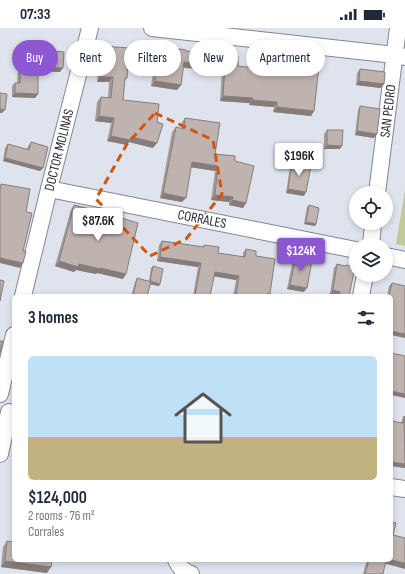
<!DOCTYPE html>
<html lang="en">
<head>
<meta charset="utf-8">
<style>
  body { margin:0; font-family:"Sofia Sans Condensed",sans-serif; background:#f6f6f7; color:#1f2937; height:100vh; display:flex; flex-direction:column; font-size:15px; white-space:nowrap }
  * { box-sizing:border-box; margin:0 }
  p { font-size:13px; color:#747a83 }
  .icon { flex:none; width:22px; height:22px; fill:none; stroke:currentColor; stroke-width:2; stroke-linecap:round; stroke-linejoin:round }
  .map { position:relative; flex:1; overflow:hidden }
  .details { position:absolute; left:12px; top:266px; width:381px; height:268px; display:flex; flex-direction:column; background:#fff; border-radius:6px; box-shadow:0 2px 6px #0003 }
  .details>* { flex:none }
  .hud { position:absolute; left:12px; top:12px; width:381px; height:36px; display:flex; gap:8px }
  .tools { position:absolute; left:349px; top:158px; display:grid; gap:8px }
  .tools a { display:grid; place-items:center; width:44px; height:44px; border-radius:50%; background:#fff; box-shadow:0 2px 6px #0003; font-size:20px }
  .price { position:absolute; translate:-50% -34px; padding:0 9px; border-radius:4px; background:#fff; color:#222; font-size:13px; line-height:26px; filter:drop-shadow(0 1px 2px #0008) }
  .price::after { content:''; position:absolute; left:50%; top:24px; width:12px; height:9px; margin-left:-6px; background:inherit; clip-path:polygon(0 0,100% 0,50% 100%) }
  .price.current { background:#8c57d0; color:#fff }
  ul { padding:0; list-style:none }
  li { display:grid; align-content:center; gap:8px; height:212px; padding:0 16px }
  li+li { border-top:1px solid #e0e1e3 }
  li span { display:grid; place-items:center; height:124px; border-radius:6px; color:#555 }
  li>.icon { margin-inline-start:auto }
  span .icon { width:72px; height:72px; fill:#fffc; stroke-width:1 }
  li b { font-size:17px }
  h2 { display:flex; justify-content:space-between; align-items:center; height:48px; padding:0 16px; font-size:17px }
  .chip { padding:0 14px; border-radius:18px; background:#fff; box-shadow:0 2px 6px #0003; font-size:14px; line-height:36px }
  .chip.current { background:#8c57d0; color:#fff }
  .status { display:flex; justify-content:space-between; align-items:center; height:28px; padding:0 20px; background:#fff; direction:ltr }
  .status svg { height:11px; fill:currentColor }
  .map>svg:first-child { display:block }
  .green { fill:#c0c998 }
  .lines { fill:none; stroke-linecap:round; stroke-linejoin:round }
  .minor-casing { stroke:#838790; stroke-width:18 }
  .minor { stroke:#fff; stroke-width:16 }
  .wall { fill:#a49a97 }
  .shaded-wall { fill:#867d7b }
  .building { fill:#bfb3b0; stroke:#867d7b }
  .marked { fill:none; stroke:#d5540f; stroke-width:3; stroke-dasharray:8 5; stroke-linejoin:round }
  .labels { text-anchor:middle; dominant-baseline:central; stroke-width:3.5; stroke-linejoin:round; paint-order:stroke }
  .street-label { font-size:14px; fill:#282a2e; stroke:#fff }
</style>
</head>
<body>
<div class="status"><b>07:33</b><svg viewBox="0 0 49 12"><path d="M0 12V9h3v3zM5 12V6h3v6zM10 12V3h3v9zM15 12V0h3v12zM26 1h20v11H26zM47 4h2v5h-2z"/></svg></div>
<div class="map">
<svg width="405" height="546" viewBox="0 0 405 546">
  <rect width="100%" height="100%" fill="#dee3ed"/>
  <polygon class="green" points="405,162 405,218 396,216"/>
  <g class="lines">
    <g class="minor-casing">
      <g id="minor">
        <polyline points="152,0 395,27 405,29"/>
        <polyline points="49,161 356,222"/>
        <polyline points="377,165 398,0"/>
        <polyline points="371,217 373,195"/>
        <polyline points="386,228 405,232"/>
        <polyline points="23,268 49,161 90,0"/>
        <polyline points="361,268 365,247"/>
        <polyline points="0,366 14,307"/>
        <polyline points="0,426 9,384"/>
        <polyline points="391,459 405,461"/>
        <path d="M176,532C179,539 184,544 191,546"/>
      </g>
    </g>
    <use href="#minor" class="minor"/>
  </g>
  <g class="wall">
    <polygon points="102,18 127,50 124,54 123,72 153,120 129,114 127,117 107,113 111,95 95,93 97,74 101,69 108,70 109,54 97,54 99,23"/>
    <polygon points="160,18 186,23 238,38 277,43 278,39 281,34 314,83 311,88 273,84 274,79 249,77 249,75 220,73 222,43 183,40 181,57 177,62 151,58 156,23"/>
    <polygon points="21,20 42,22 60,44 38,43 38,66 35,70 12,69 12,58 15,55 17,55 19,24"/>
    <polygon points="360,41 384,56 381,60 356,57 357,45"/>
    <polygon points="360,78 374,110 355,107 358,82"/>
    <polygon points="185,90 215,126 235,133 246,175 243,180 229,177 229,174 211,172 215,143 191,139 182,174 160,170 172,104 176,99 181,101 182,94"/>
    <polygon points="327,102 340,121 324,121 324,106"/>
    <polygon points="31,114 43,140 40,143 3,133 5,120 8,116 27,121 28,118"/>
    <polygon points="292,135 304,168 286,165 290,139"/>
    <polygon points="74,177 92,188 114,195 118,189 123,251 97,245 96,246 76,242 74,244 55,238 71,182"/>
    <polygon points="309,177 316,196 315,198 304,196 307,179"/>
    <polygon points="162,213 203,219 204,217 218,225 243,229 243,225 246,221 256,228 268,268 233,268 236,252 214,248 210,268 193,268 198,239 157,233 159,217"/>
    <polygon points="296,228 304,264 287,261 293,232"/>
    <polygon points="337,236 345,238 346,237 349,268 337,268 338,267 330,266 334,240"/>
    <polygon points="153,238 159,258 150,256 147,268 131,268 135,254 137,250 149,253 151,240"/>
    <polygon points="392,255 391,268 387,268 389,258"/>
    <polygon points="404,388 405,388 405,440 391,438 402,392"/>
    <polygon points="7,513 47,545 1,539 3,519"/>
    <polygon points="367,532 391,532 385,536 383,546 363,546"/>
  </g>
  <g class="shaded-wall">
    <polygon points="184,34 225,38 222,43 180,39"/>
    <polygon points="38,39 63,40 60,44 35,43"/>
    <polygon points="100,49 113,49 109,54 97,54"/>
    <polygon points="155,53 181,57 177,62 151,58"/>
    <polygon points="359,53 384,56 381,60 356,57"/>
    <polygon points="15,65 38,66 35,70 12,69"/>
    <polygon points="223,68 253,70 249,75 220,73"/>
    <polygon points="252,72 277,74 274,79 249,77"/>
    <polygon points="277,79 314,83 311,88 273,84"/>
    <polygon points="0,81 5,82 2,85 0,85"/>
    <polygon points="99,88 114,90 111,95 95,93"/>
    <polygon points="357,103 377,106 374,110 355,107"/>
    <polygon points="111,108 131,109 157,115 153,120 129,114 127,117 107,113"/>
    <polygon points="327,117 342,118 340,121 324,121"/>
    <polygon points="5,130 43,140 40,143 3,133"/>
    <polygon points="192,134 218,138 215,143 189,139"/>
    <polygon points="288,161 306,164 304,168 286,165"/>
    <polygon points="163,165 186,170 182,174 160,170"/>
    <polygon points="215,167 233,169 229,174 211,172"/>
    <polygon points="232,172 246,175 243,180 229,177"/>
    <polygon points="306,194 316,196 315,198 304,196"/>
    <polygon points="160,229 201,235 198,239 157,233"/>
    <polygon points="0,230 23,235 20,240 0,235"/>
    <polygon points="59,233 100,240 126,246 123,251 97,245 96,246 76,242 74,244 55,238"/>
    <polygon points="215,244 239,248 236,252 212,248"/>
    <polygon points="150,254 160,256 159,258 148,256"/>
    <polygon points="290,257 307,260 304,264 287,261"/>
    <polygon points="333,262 340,264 338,267 330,266"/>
    <polygon points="391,303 405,306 405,310 391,307"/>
    <polygon points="391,363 405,366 405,370 391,367"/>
    <polygon points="392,434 405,436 405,440 391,438"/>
    <polygon points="386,532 391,532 405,535 405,541 383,535"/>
    <polygon points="5,533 51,539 47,545 1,539"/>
  </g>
  <g class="building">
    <polygon points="102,18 129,20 127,50 125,50 123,72 159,76 157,94 163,96 157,115 131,109 130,112 111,108 114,90 99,88 101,69 111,70 113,49 100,49"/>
    <polygon points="160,18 186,22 186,23 238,28 238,38 280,43 281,34 319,38 314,83 277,79 277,74 252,72 253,70 223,68 225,38 184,34 181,57 155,53"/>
    <polygon points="21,20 42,21 42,22 64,24 63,40 38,39 38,66 15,65 15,55 20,55"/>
    <polygon points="360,41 385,44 384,56 359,53"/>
    <polygon points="0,65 7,66 5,82 0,81"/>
    <polygon points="360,78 380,81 377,106 357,103"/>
    <polygon points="185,90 220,95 215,126 235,128 235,133 254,138 246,175 232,172 233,169 215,167 218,138 192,134 186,170 163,165 176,99 184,101"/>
    <polygon points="327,102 343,102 342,118 327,117"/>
    <polygon points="31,114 48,119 43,140 5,130 8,116 29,122"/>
    <polygon points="292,135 311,138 306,164 288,161"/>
    <polygon points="1,156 30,161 26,184 32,185 23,223 26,223 23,235 0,230 0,162"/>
    <polygon points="74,177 94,182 92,188 116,196 118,189 138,195 126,246 100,240 100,241 79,236 78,239 59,233"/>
    <polygon points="309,177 319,180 316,196 306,194"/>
    <polygon points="162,213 204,219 204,217 219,219 218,225 245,229 246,221 256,223 256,228 275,231 270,266 268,265 268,268 236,268 239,248 215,244 210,268 195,268 201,235 160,229"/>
    <polygon points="296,228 312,232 307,260 290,257"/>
    <polygon points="337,236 345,238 346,237 355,239 349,268 339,268 340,264 333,262"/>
    <polygon points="153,238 163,241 160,256 150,253"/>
    <polygon points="137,250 151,254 147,268 133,268"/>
    <polygon points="0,252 4,253 0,273"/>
    <polygon points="392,255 405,258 405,306 391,303 391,268 389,268"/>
    <polygon points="0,313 3,313 0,325"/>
    <polygon points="391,325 405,328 405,366 391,363"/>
    <polygon points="404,388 405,436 392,434 391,440 391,393 403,395"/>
    <polygon points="391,494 396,495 393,507 405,510 405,535 391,532"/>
    <polygon points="7,513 14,514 14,532 52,532 51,539 5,533"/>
    <polygon points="369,532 386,532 383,546 365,546"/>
  </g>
  <path class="marked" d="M155,85L213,112L222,166L186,211L150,228L96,171L127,116Z"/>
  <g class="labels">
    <g class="street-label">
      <text transform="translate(388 83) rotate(-83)">SAN PEDRO</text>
      <text transform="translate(59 122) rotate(-76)">DOCTOR MOLINAS</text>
      <text transform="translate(202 191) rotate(11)">CORRALES</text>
    </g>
  </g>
</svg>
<div class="tools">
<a><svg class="icon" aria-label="locate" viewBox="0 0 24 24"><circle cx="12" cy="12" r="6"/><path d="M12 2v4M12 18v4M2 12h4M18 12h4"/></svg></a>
<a><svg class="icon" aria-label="layers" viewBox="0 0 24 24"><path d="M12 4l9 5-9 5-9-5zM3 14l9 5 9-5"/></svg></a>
</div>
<b class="price" style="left:299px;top:149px">$196K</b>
<b class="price" style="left:98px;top:214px">$87.6K</b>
<b class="price current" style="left:301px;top:244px">$124K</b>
<div class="hud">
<a class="chip current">Buy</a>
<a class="chip">Rent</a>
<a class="chip">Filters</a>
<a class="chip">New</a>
<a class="chip">Apartment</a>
</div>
<section class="details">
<h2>3 homes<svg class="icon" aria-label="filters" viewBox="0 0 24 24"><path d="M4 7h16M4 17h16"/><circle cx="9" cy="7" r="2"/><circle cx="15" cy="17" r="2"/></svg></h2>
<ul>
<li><span style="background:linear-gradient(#bfe0f5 65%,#c2b280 0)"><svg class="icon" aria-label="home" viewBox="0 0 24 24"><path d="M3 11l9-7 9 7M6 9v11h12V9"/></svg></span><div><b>$124,000</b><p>2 rooms · 76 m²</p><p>Corrales</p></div></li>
</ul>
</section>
</div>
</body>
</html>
